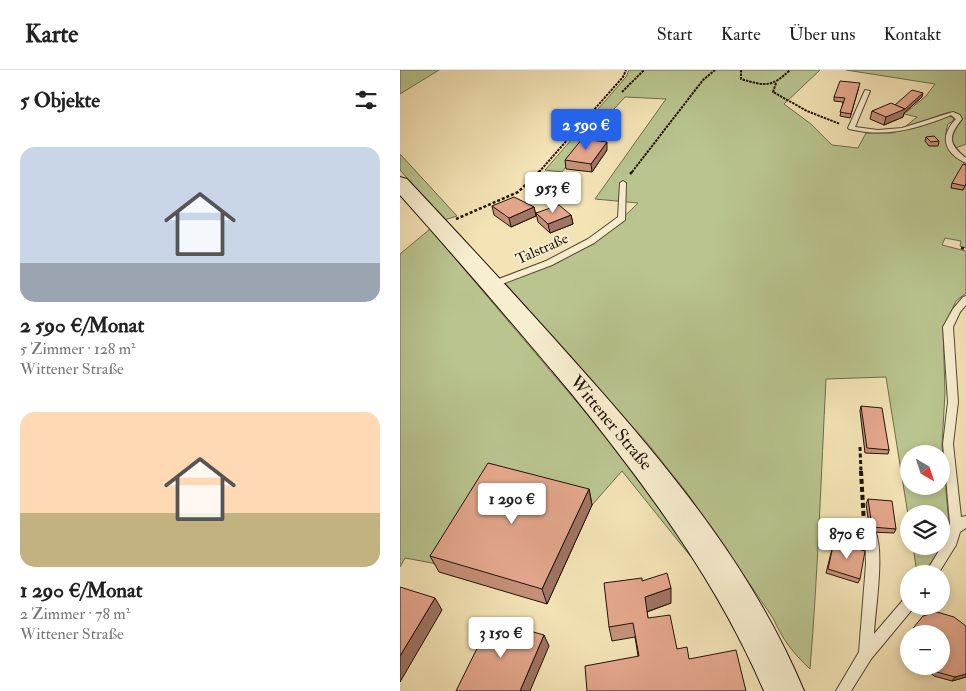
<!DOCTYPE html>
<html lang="de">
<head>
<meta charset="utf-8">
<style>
  body { margin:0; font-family:"IM FELL Double Pica",serif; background:#f2f2f2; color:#222; height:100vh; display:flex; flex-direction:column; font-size:19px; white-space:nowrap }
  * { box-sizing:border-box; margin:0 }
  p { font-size:16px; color:#767676 }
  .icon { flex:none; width:28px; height:28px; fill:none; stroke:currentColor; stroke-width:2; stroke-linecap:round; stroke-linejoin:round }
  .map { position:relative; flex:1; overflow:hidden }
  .sheet { display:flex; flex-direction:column; background:#fff; width:400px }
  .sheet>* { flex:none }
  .needle { width:32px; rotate:141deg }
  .controls { position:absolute; left:500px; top:375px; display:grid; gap:10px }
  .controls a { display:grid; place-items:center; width:50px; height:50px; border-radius:50%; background:#fff; box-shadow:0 2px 8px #0003; font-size:25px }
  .price { position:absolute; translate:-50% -42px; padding:0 11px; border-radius:5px; background:#fff; color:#222; font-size:16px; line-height:32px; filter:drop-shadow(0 1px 2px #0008) }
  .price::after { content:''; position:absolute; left:50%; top:30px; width:15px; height:11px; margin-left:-8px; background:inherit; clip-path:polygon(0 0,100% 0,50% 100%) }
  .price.current { background:#2563eb; color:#fff }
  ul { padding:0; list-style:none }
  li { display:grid; align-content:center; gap:10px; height:265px; padding:0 20px }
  li span { display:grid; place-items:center; height:155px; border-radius:15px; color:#555 }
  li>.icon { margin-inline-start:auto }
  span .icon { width:90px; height:90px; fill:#fffc; stroke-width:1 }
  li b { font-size:21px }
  h2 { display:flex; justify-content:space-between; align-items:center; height:60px; padding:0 20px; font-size:21px }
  header { display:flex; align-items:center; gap:30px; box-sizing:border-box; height:70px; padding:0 25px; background:#fff; border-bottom:1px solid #e0e0e0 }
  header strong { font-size:24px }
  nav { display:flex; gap:28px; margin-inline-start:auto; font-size:18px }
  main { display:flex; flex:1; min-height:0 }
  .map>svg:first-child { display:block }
  .green { fill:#b9c48e; stroke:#6e6c4c; fill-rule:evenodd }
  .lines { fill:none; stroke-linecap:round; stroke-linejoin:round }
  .service-casing { stroke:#564734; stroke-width:2 }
  .secondary-casing { stroke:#221309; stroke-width:2 }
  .path-far3 { stroke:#221309; stroke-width:2; stroke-dasharray:2.5 1; stroke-linecap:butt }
  .path-far2 { stroke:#221309; stroke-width:2.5; stroke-dasharray:3 2; stroke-linecap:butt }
  .path-far1 { stroke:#221309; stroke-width:3; stroke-dasharray:4 2.5; stroke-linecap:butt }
  .path { stroke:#221309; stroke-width:4; stroke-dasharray:5 3; stroke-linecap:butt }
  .service { fill:#f7edcf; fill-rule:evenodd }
  .secondary { fill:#f7edcf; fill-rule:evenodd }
  .wall { fill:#c49079; stroke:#221309 }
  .shaded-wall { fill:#a07563; stroke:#221309 }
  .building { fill:#e4a78d; stroke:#221309 }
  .labels { text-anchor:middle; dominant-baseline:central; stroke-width:4; stroke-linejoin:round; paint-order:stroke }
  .far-street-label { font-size:15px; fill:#221309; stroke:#f7edcf }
  .street-label { font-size:18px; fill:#221309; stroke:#f7edcf }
</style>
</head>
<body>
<header>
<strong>Karte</strong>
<nav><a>Start</a><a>Karte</a><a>Über uns</a><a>Kontakt</a></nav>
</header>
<main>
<section class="sheet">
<h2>5 Objekte<svg class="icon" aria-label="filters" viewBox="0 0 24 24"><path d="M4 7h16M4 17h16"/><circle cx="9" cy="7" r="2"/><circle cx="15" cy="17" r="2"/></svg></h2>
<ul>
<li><span style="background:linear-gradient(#c9d6e8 75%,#9aa5b1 0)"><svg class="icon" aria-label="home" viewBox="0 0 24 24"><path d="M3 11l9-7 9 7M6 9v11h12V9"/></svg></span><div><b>2 590 €/Monat</b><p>5 Zimmer · 128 m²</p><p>Wittener Straße</p></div></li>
<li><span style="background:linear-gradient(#ffd9b3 65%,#c2b280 0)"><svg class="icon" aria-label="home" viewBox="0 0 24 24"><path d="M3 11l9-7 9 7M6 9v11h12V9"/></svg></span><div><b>1 290 €/Monat</b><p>2 Zimmer · 78 m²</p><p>Wittener Straße</p></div></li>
</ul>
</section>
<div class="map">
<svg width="566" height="621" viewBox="0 0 566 621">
  <rect width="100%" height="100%" fill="#f3e3b5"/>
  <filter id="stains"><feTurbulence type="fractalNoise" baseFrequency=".004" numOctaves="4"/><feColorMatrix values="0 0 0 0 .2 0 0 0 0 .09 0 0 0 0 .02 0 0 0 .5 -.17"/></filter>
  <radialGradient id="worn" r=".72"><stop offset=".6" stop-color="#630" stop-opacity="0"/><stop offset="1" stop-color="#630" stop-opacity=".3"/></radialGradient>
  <g class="green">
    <polygon points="0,0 39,0 0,24"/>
    <path d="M229,0H420L384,34L411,54L432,75L458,78L466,63H492L548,46L554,48L553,51L548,54C541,73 553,82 566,93V99L551,117L563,120L566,114V178L560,176L561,171L545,168L542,175L566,181V223L556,231L543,259L545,322L542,376L549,454L541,478L523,504H517L513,476H541V444H509V451L486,307L426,309C421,406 418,502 410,599C392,582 383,570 373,548L287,423L248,374L105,213C151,194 203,170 238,133L195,129L266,29L225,27L192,63L162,102L145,100L226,7ZM509,384H541V416H509Z"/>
    <polygon points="446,0 566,0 566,74 553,79 549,69 552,55 562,49 560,46 549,42 505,57 517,47 504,44 526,26 535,14"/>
    <polygon points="0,84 57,146 44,150 0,100"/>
    <polygon points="30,159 221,384 300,498 222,401 192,435 43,495 5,488 0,497 0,184"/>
  </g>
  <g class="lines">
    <g class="service-casing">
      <g id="service">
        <path d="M465,20L470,21L455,57L478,60L502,58L553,42L560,45L562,49C548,66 548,74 566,88V93C544,83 539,66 556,49L551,45C517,59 486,68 449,59L448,58Z"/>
        <polygon points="223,111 226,113 225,150 194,173 152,195 94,217 88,217 87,215 88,213 146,191 188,169 218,147 220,113"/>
        <polygon points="566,226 566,235 560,242 553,257 558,332 553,374 561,447 566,446 566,458 560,462 556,475 538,504 525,504 546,469 550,453 543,374 548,332 543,257 553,239 563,227"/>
        <path d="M471,460L475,461C485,481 475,541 474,564L504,529L509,528V536H515L471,589L451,621H436L459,582L466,494L465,465L467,461Z"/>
      </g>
    </g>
    <g class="secondary-casing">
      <path id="secondary" d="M0,107L7,109C69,175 131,242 191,310C275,405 355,503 404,621H364C317,511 246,416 171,323C115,256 58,190 0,125Z"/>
    </g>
    <g class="path-far3">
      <path d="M341,0V9C365,16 371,18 390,0"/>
      <polyline points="376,13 373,22 407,41 440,54"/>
      <polyline points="222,22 244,0"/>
      <polyline points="139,102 223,7 226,0"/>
      <polyline points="232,102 303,10 315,0"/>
    </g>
    <g class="path-far2">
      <polyline points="230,104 233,101"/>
      <polyline points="56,149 118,122 140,101"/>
      <polyline points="561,178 566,179"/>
    </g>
    <polyline class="path-far1" points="460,377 461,402"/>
    <polyline class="path" points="461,401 464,454"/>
    <use href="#service" class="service"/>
    <use href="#secondary" class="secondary"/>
  </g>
  <g class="wall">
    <polygon points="459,17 450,48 440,46 443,32 434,31 434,27"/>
    <polygon points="522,27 504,43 503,47 484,55 470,49 472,41"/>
    <polygon points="526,67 539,71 538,76 529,76 525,71"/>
    <polygon points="207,80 192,102 166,99 165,90"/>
    <polygon points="552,113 566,114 563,120 551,118"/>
    <polygon points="92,136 134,137 136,146 111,157 94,145"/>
    <polygon points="136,143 171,145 173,154 150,163 138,152"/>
    <polygon points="461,336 489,380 488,384 465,383 460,341"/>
    <polygon points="189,419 192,435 147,534 39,502 30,486"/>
    <polygon points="468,429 496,459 494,463 470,462 466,434"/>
    <polygon points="434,471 460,509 458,513 426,503"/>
    <polygon points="242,511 271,533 247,542 248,548 277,579 289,589 346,621 238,586 235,567 212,571 209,557"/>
    <polygon points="566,556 566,607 552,611 534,606 523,596 541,596 541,564 511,564 512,561 514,557"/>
  </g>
  <g class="shaded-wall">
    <polygon points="523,23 522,27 504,43 503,47 484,55 486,47"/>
    <polygon points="207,72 207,80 192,102 191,94"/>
    <polygon points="134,137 136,146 111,157 109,148"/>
    <polygon points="171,145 173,154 150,163 148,154"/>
    <polygon points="189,419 192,435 147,534 142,519"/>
    <polygon points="271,518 271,533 246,542 245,527"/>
    <polygon points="35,528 42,540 0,612 0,586"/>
    <polygon points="144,565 149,576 130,621 120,621"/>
    <polygon points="566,604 566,607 552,611 555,607"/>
  </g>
  <g class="building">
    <polygon points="440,11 460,13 451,44 440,42 445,28 434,27"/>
    <polygon points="512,20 523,23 505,39 495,35"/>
    <polygon points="491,33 505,39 486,47 472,41"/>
    <polygon points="534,66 539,71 531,72 526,67"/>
    <polygon points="182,69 207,72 191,94 165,90"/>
    <polygon points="563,94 566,95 566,113 565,116 552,113"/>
    <polygon points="114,127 134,137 109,148 92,136"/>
    <polygon points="159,135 171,145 148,154 136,143"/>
    <polygon points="461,336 482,338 489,380 467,378"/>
    <polygon points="88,393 189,419 142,519 30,486"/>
    <polygon points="468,429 492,431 496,459 472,457"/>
    <polygon points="434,471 465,481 460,509 428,499"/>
    <polygon points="267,503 271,518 245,527 248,548 270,545 277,579 287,577 289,589 336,580 346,621 187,621 185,596 239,586 233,553 209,557 204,513 242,508 242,511"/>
    <polygon points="0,517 35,528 0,586"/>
    <polygon points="537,542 554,547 566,556 566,604 555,607 537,602 530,596 541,596 541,564 514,564 514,557 523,546"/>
    <polygon points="91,550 144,565 120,621 56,621"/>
  </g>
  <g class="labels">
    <g class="far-street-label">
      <text transform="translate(142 179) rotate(-24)">Talstraße</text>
    </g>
    <g class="street-label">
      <text transform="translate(211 353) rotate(50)">Wittener Straße</text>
    </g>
  </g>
  <rect width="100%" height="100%" filter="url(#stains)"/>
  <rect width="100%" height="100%" fill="url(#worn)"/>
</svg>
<div class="controls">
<a><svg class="needle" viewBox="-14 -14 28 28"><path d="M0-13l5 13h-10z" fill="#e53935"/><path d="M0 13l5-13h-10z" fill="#767676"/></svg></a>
<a><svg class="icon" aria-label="layers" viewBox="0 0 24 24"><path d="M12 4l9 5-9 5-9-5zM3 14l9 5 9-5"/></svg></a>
<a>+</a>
<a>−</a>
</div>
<b class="price current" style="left:186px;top:81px">2 590 €</b>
<b class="price" style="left:153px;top:144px">953 €</b>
<b class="price" style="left:112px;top:455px">1 290 €</b>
<b class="price" style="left:447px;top:490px">870 €</b>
<b class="price" style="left:101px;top:589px">3 150 €</b>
</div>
</main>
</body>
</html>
